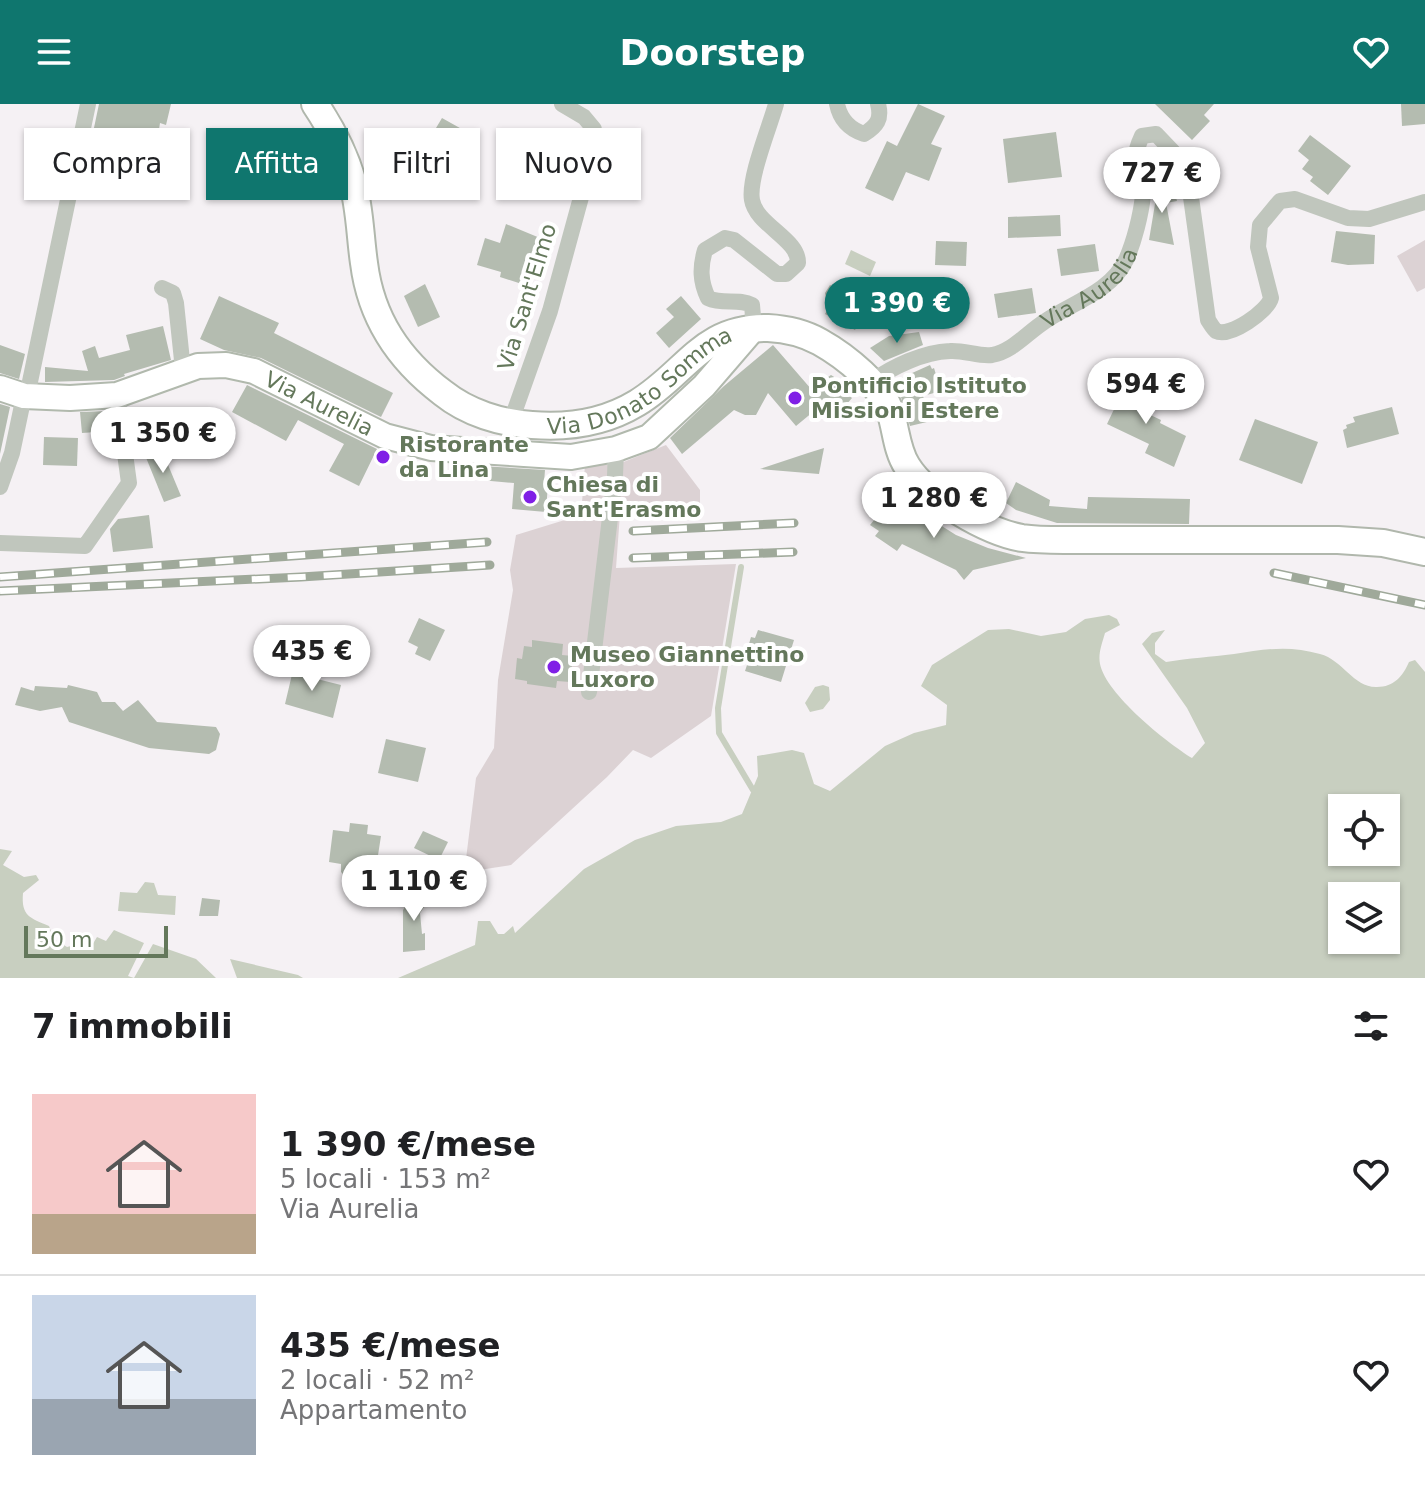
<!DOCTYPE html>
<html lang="it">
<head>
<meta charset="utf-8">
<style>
  body { margin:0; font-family:"DejaVu Sans",sans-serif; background:#f6f6f6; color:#202124; height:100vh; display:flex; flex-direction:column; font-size:30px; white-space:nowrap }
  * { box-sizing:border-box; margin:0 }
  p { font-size:26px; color:#757577 }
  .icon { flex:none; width:44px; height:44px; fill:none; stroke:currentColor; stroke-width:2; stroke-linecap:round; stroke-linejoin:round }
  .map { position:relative; height:874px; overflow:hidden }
  .details { display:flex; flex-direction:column; background:#fff; flex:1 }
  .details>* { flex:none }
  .guide { position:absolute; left:24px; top:24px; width:800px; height:72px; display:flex; gap:16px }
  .fabs { position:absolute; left:1328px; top:690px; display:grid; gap:16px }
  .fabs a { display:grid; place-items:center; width:72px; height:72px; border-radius:0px; background:#fff; box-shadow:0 2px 6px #0004; font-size:40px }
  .scale { position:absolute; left:24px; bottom:20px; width:144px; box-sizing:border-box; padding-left:8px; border:4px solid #64785b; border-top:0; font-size:22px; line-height:28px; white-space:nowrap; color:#64785b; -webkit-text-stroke:6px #fff; paint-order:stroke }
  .price { position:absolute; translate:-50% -68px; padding:0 18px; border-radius:28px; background:#fff; color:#222; font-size:26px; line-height:52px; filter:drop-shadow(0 2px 4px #0008) }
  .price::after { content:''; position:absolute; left:50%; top:48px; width:24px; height:18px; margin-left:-12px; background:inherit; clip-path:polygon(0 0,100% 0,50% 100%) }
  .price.active { background:#0f766e; color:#fff }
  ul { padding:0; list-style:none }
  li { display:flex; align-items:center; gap:24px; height:200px; padding:0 32px }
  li+li { border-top:2px solid #e0e0e0 }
  li span { display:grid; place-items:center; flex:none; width:224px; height:160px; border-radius:0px; color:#555 }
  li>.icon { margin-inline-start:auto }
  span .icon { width:96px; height:96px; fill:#fffc; stroke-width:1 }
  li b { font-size:34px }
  h2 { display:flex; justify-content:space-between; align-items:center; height:96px; padding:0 32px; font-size:34px }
  .tag { padding:0 28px; border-radius:0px; background:#fff; box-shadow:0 2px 6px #0004; font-size:28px; line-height:72px }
  .tag.active { background:#0f766e; color:#fff }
  header { display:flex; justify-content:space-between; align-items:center; height:104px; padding:0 32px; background:#0f766e; color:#fff; font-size:36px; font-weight:700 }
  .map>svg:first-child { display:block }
  .green { fill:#dcd2d4 }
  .water { fill:#c8cfc0; fill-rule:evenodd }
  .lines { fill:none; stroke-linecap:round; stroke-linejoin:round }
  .stream { stroke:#c8cfc0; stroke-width:6 }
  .building { fill:#b4bcb0 }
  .secondary-casing { stroke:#b1b9ad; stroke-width:28 }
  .primary-casing { stroke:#b0b7ac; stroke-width:30 }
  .street { stroke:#c0c6bd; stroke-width:16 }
  .secondary { stroke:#fff; stroke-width:24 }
  .primary { stroke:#fff; stroke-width:26 }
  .rail-casing { stroke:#9fa99a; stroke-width:9 }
  .rail { stroke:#fff; stroke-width:6; stroke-dasharray:18; stroke-linecap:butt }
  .poi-dot { fill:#8020e6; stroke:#fff; stroke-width:3 }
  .labels { text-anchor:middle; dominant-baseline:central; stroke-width:8; stroke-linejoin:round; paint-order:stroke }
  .street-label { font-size:22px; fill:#64785b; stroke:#fff }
  .poi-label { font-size:22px; font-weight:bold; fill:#64785b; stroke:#fff; text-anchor:start }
</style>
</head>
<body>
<header><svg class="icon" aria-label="menu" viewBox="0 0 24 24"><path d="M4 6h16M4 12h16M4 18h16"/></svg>Doorstep<svg class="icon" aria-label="heart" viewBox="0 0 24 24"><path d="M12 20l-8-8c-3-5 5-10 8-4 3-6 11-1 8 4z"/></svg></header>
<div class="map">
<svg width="1425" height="874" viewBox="0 0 1425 874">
  <rect width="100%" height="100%" fill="#f5f1f4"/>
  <g class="green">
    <polygon points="1425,136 1425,184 1417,188 1397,152"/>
    <polygon points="666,341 700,386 700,406 620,410 616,464 736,460 711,612 651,654 633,646 607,673 511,761 466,768 447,783 443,777 466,755 476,674 494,644 498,576 513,486 510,466 516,431 581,411 585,361 616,361"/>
  </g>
  <g class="water">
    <polygon points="851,146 876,158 870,172 845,160"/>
    <path d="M1109,511L1117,515L1120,521L1105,529C1102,540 1098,549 1100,560C1106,590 1166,638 1192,654L1205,639L1187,604L1142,540L1152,529L1165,526L1155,539V550L1166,558C1189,554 1211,553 1234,550C1264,545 1290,541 1320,550C1343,556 1354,584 1377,583C1394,583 1403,572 1409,558L1415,556L1425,568V874H398L475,841L478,817H490L498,830H504L513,822L515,829L584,765L635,736L676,722L721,718L742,710L758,672L757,652L792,646L804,649L814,680L830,687L885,642L914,629L946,621L947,601L921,582L932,561L988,526L1009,525L1041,532L1066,528L1085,515ZM1342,704H1386V748H1342ZM1342,792H1386V836H1342Z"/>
    <polygon points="823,581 829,583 830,596 823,605 810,608 805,599 815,583"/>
    <path d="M0,745L12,747L3,761L24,773L36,771L39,776L23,789C21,812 30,814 49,822L54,835L67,843L79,840L91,843L97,833L106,837L114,826L144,839L128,872L134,874L153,840L196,855L216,874H0Z"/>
    <polygon points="145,778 154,779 158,791 176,792 175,811 118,807 120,788 137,789"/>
    <polygon points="230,855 298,871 303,874 237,874"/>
  </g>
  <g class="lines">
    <polyline class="stream" points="741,463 718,604 719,629 753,686"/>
  </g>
  <g class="building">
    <polygon points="99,0 171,0 166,21 160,19 158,32 146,30 146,36 123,32 120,44 91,38"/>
    <polygon points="918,0 945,12 931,40 942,44 929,77 906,68 893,97 865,84 887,37 897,42"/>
    <polygon points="1155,0 1214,0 1204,11 1210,17 1192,36"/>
    <polygon points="1401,0 1425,0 1425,20 1402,22"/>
    <polygon points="442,14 467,28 439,75 403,54 419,27 430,34"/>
    <polygon points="1056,28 1062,73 1008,79 1003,35"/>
    <polygon points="1310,31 1351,62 1328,91 1310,77 1313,73 1302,65 1309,56 1298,47"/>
    <polygon points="1160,73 1164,84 1173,82 1177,97 1166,99 1174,141 1149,136 1155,100 1154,86 1158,85"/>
    <polygon points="1060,111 1061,132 1008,134 1008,113"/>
    <polygon points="506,120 540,134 525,181 500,173 501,168 477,161 485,134 500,139"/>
    <polygon points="1336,127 1375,131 1374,160 1348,161 1331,158"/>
    <polygon points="936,137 967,138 966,162 935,161"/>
    <polygon points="1095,140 1099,167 1061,172 1057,145"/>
    <polygon points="425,180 440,213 418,223 404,192"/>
    <polygon points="830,181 869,198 855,226 825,210 828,205 825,189"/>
    <polygon points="1032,184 1036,209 998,214 994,190"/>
    <polygon points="947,185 962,207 938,223 924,200"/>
    <polygon points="219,192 279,219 274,229 393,289 381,313 261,254 224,246 200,235"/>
    <polygon points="681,192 701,215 669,244 656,229 674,213 666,205"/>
    <polygon points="163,222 171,256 124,270 125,272 114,276 45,278 45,263 88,267 82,247 95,242 99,254 130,246 126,231"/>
    <polygon points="919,228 923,241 884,257 870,244 889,232"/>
    <polygon points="0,241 25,250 19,275 0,269"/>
    <polygon points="773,241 818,293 822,277 831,271 839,276 839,283 852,294 834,315 825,298 796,322 768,289 756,311 745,311 734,306 682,350 670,334 724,282"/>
    <polygon points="930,261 932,265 934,264 941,287 923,292 931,317 910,322 901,293 892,278"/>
    <polygon points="1127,278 1150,288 1142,307 1161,316 1160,319 1186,332 1174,363 1145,349 1149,340 1107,320"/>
    <polygon points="247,281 377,345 359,382 329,367 344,340 298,316 286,337 232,308"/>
    <polygon points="0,300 10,303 0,350"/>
    <polygon points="1392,303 1399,330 1347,344 1343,326 1347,324 1346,321 1355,318 1353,313"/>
    <polygon points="108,307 111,327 82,329 80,308"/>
    <polygon points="1255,315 1318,338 1302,380 1239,356"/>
    <polygon points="44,333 78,334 77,362 43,361"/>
    <polygon points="161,344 181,392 164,398 145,351"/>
    <polygon points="824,344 819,370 760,365 808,349"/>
    <polygon points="481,362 545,366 544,379 548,379 546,408 512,405 514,379 480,376"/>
    <polygon points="1016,378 1050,396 1049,402 1087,405 1088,393 1190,395 1189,420 1057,419 1016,406 1006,399"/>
    <polygon points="894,392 956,431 988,444 1026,454 973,466 964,476 956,466 902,440 897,447 875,432 879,427 870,421"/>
    <polygon points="149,411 153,444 113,448 110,425 118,415"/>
    <polygon points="419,514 445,526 430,557 415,550 418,543 408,538"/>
    <polygon points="758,526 794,536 781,578 745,567 748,558 744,557 751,533 755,534"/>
    <polygon points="532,536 563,540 562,551 573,552 570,578 557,577 556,584 527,580 527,577 515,575 517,554 522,555 524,542 532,543"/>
    <polygon points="294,562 315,566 313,574 341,581 333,614 285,600"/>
    <polygon points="68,581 97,588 102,598 115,598 123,607 138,596 157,618 216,623 220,630 216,646 209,650 149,644 69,618 62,603 40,607 15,601 21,583 34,587 35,582 67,584"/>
    <polygon points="386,635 426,644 418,678 378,669"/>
    <polygon points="350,719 368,721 367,730 381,732 376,764 362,762 361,770 353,775 347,774 341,768 341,760 329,758 333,726 349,728"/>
    <polygon points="423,727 448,738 439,756 414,744"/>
    <polygon points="417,785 431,793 420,809 422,830 425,829 425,846 403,848 403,806"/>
    <polygon points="202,794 220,796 218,812 199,812"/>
  </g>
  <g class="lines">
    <g class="secondary-casing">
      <g id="secondary">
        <path id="s2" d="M0,284L24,292L70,294L117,291L198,262L226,261L254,267L385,332L431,344L571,353L616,345L649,333L704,282L754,224"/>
      </g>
    </g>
    <g class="primary-casing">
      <g id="primary">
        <path id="s3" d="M315,0C331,24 344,48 352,76C360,103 360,132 364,159C371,215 399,256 443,289C468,309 501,319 532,321C569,324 604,319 637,299C687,269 701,223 768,224C787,225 804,229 820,238C845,252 883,282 891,310C896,326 897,347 907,362C926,393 987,428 1022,434C1036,436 1051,436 1064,436H1338L1383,439L1425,448"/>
      </g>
    </g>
    <g class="street">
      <path d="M837,0C840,15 849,25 864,30C877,22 882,15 878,0"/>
      <polyline points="162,184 173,189 176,199 183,266"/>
      <path d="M754,224L752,201C739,194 722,201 708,194C700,177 700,163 705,146L725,134L734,136L777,170H786L798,159C799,135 756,121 752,96C748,75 770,22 776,0"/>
      <path id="s1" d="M871,278C892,263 923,248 950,247C964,246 980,253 992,251C1013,247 1027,229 1044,218C1071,199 1110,189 1126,156C1134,138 1141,111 1143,91C1144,63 1127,64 1142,32L1156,30L1177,52L1190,86L1208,216C1210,219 1214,226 1216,227C1230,234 1268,207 1271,194L1258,143L1260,121L1280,97L1295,95L1348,114L1369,115L1425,98"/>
      <polyline points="27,292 88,0"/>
      <polyline points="510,320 550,207 592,53 594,25 584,13 562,0"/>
      <polyline points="0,383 12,349 24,292"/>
      <polyline points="0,439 85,442 129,379 117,291"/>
      <polyline points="589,588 615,372 616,345"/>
    </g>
    <use href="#secondary" class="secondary"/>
    <use href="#primary" class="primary"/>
    <g class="rail-casing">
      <g id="rail">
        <polyline points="633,427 794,419"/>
        <polyline points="633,454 793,448"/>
        <polyline points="1274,469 1425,501"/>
        <polyline points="0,473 487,438"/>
        <polyline points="0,487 301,473 490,461"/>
      </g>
    </g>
    <use href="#rail" class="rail"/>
  </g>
  <g class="poi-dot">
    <circle cx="795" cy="294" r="8"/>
    <circle cx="383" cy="353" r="8"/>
    <circle cx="530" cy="393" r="8"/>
    <circle cx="554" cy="563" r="8"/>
  </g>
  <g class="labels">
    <g class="street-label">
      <text stroke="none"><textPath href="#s1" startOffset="248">Via Aurelia</textPath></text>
      <text transform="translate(527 193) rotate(-73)">Via Sant'Elmo</text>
      <text stroke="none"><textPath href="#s3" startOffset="542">Via Donato Somma</textPath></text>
      <text stroke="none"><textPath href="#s2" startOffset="334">Via Aurelia</textPath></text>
    </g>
    <g class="poi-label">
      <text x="811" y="281">Pontificio Istituto<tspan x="811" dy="25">Missioni Estere</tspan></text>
      <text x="399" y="340">Ristorante<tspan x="399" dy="25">da Lina</tspan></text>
      <text x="546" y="380">Chiesa di<tspan x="546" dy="25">Sant'Erasmo</tspan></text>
      <text x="570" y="550">Museo Giannettino<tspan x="570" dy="25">Luxoro</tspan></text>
    </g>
  </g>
</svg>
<div class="fabs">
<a><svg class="icon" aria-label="locate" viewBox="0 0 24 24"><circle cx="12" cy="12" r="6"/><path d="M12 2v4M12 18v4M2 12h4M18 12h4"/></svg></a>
<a><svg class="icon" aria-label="layers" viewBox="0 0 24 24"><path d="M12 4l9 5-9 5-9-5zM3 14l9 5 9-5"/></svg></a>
</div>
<div class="scale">50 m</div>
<b class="price" style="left:1162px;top:111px">727 €</b>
<b class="price active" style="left:897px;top:241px">1 390 €</b>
<b class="price" style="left:1146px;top:322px">594 €</b>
<b class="price" style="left:163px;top:371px">1 350 €</b>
<b class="price" style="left:934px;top:436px">1 280 €</b>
<b class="price" style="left:312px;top:589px">435 €</b>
<b class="price" style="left:414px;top:819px">1 110 €</b>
<div class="guide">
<a class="tag">Compra</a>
<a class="tag active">Affitta</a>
<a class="tag">Filtri</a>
<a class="tag">Nuovo</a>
</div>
</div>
<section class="details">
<h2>7 immobili<svg class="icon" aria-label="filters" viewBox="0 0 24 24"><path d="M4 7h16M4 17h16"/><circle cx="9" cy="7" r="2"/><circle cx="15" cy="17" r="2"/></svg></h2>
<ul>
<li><span style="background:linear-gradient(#f6c9c9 75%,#b9a48a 0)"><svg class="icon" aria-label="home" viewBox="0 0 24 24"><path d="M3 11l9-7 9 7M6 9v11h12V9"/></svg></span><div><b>1 390 €/mese</b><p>5 locali · 153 m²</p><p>Via Aurelia</p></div><svg class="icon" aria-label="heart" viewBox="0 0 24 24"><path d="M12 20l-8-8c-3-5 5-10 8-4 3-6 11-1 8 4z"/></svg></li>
<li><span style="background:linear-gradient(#c9d6e8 65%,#9aa5b1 0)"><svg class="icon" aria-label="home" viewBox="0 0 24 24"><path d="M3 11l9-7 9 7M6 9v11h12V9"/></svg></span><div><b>435 €/mese</b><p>2 locali · 52 m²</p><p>Appartamento</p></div><svg class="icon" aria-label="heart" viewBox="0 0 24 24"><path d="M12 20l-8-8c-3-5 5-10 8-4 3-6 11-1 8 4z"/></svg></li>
</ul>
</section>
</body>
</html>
